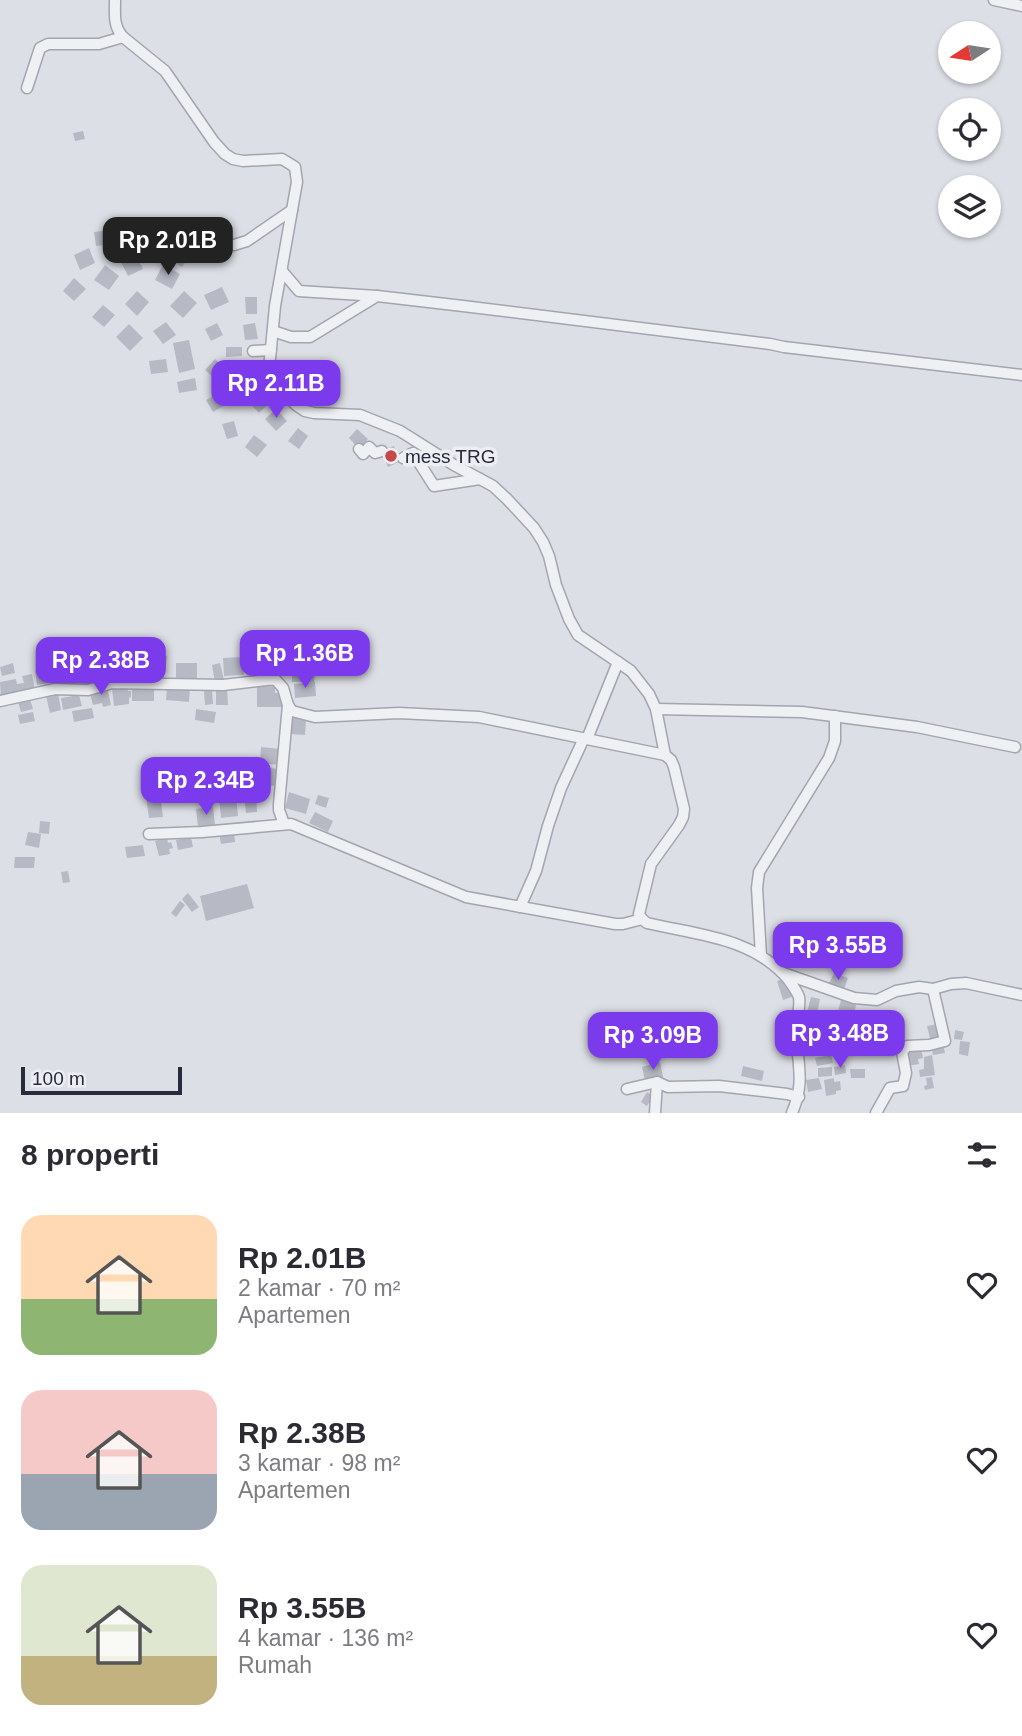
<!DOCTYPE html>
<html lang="id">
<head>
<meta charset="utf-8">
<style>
  body { margin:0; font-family:Arial,sans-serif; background:#f2f2f3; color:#2b2b33; height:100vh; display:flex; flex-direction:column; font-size:26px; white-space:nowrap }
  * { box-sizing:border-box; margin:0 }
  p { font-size:23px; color:#7c7c81 }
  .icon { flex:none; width:38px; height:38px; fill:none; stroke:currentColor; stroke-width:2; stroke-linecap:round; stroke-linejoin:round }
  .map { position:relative; height:1113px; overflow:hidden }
  .drawer { display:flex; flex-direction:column; background:#fff; flex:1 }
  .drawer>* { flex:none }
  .needle { width:46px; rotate:258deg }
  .fabs { position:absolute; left:938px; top:21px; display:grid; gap:14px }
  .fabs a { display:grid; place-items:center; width:63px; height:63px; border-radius:50%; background:#fff; box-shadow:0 2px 5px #0004; font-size:35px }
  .scale { position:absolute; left:21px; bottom:18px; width:161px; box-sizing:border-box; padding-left:7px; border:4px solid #272b3b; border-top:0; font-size:19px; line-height:24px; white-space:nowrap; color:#272b3b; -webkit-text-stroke:5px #eceef4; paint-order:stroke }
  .price { position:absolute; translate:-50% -60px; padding:0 16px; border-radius:14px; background:#7c3aed; color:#fff; font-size:23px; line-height:46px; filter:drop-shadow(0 2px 4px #0008) }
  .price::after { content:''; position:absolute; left:50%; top:42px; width:21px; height:16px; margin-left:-10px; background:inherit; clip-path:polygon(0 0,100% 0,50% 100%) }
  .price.on { background:#222; color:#fff }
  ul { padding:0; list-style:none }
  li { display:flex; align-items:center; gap:21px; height:175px; padding:0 21px }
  li span { display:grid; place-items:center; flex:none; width:196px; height:140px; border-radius:21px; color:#555 }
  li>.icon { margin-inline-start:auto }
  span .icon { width:84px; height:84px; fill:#fffc; stroke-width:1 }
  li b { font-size:30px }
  h2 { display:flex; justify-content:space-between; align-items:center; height:84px; padding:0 21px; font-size:30px }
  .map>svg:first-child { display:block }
  .building { fill:#b7bac5 }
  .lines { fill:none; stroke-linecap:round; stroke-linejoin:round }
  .street-casing { stroke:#a3a5af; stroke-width:13 }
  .street { stroke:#eff0f4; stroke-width:10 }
  .poi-dot { fill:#c44948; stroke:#eceef4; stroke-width:2.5 }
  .labels { text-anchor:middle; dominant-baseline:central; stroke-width:7; stroke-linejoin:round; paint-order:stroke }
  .poi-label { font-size:19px; fill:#272b3b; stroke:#eceef4; text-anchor:start }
</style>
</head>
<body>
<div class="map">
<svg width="1022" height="1113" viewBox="0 0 1022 1113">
  <rect width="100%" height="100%" fill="#dddfe6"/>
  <g class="building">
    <polygon points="83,131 85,139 75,141 73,133"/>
    <polygon points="160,217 171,232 156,244 144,230"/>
    <polygon points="136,225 139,241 118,245 115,229"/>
    <polygon points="110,230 111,244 96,246 94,232"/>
    <polygon points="174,243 191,253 182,267 166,257"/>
    <polygon points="89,248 95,263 80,270 74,255"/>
    <polygon points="135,253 143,269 128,276 120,260"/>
    <polygon points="105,265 119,276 109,290 94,280"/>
    <polygon points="163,265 180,274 172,289 155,280"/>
    <polygon points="74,278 86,289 74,301 63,291"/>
    <polygon points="222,287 229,302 211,310 204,295"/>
    <polygon points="137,291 149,302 137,316 125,304"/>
    <polygon points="184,291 197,303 183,318 170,306"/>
    <polygon points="245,297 257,297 257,314 246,314"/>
    <polygon points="103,305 115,315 104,327 92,317"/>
    <polygon points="166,322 176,335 163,344 153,331"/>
    <polygon points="217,323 223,335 211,341 205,329"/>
    <polygon points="255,323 258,339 245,340 243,325"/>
    <polygon points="129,324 143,338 130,351 116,337"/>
    <polygon points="189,340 195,369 179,373 173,343"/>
    <polygon points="226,347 242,347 242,356 226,357"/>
    <polygon points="166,359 168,372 151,374 149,361"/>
    <polygon points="215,359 225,368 215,379 205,370"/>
    <polygon points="253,367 256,381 243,383 241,369"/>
    <polygon points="195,378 197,390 179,393 177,382"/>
    <polygon points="257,390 269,403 259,413 247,400"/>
    <polygon points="218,393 225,405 213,412 206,400"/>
    <polygon points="276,409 287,421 276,431 265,419"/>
    <polygon points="234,421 238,436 227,439 222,424"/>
    <polygon points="298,428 308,436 299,449 288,441"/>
    <polygon points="357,429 368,439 359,449 349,438"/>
    <polygon points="254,435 267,445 257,457 245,447"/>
    <polygon points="394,446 401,461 388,467 381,451"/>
    <polygon points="272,646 276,672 259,675 254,648"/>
    <polygon points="105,649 107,661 100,662 99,650"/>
    <polygon points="124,652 140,652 141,665 125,665"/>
    <polygon points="154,654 167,656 165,672 151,671"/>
    <polygon points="243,657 244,675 224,676 223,658"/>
    <polygon points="13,663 15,673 2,676 0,667"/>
    <polygon points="120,663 122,679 103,680 101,665"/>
    <polygon points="176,663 197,663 197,679 176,680"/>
    <polygon points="220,663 224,680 215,682 212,665"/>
    <polygon points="99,664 100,676 80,677 79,665"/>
    <polygon points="52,667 55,682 37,685 35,670"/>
    <polygon points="125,668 141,668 140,679 125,679"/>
    <polygon points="292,670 315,671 314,682 292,682"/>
    <polygon points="32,674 35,691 1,699 0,682 16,679 17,684 24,683 22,676"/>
    <polygon points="97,677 97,687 83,688 83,678"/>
    <polygon points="315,682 316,696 295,698 294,684"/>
    <polygon points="107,686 111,705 103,707 102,703 93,705 90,694"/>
    <polygon points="127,686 128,691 131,691 131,697 129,698 129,704 114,706 112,688"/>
    <polygon points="275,686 275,693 281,693 282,707 257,707 257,687"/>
    <polygon points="167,687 190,688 189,702 166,700"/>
    <polygon points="216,687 227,687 228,705 216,705"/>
    <rect x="132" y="688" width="22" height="13"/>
    <polygon points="212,690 213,704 205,705 204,691"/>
    <polygon points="58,693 61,710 50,713 46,696"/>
    <polygon points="79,695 82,706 63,710 61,698"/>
    <polygon points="30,699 33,709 21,712 18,702"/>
    <polygon points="92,708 94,718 74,722 72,711"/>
    <polygon points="196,709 216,712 214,723 195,720"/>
    <polygon points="33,712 35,721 20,724 18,715"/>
    <polygon points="290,718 306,719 305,735 289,734"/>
    <polygon points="261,747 281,749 279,765 260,763"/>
    <polygon points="259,767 279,769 278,786 258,785"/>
    <polygon points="218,785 219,794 210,795 209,786"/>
    <polygon points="289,792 310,799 306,814 285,808"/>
    <polygon points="256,794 257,812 246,813 244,795"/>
    <polygon points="160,795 163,817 149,818 146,797"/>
    <polygon points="318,795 329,798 326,808 315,804"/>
    <polygon points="236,796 238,816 221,818 219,798"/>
    <polygon points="213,807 215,825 198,827 196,809"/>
    <polygon points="315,812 333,821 328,832 309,823"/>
    <polygon points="40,821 50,822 49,834 39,833"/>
    <polygon points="234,831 235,842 221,844 219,833"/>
    <polygon points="28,832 41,834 39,848 25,845"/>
    <polygon points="191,837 193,847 178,850 176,840"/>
    <polygon points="167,838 168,843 171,842 173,848 169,849 170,854 159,856 155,841"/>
    <polygon points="143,845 145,856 127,858 125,847"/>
    <polygon points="15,857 35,857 34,868 14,868"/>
    <polygon points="68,871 70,882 63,883 61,872"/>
    <polygon points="247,884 254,908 206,921 200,896"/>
    <polygon points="188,893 199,907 192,912 182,899"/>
    <polygon points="180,901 185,905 176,917 171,913"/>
    <polygon points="834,973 848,978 843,992 828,986"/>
    <polygon points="786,978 792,997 783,1000 777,981"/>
    <polygon points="811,997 820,999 817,1014 807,1012"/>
    <polygon points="841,1000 856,1005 854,1015 838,1011"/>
    <polygon points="822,1015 843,1019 841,1028 844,1029 843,1035 835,1033 834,1039 818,1035"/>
    <polygon points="937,1024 941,1041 931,1043 927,1026"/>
    <polygon points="955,1030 964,1032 962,1040 954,1039"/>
    <polygon points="814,1038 832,1039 831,1048 834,1048 834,1054 816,1053 816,1048 814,1048"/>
    <polygon points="960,1041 970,1042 968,1056 959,1054"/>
    <polygon points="943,1043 945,1053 933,1055 931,1046"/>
    <polygon points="921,1049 923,1058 918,1059 919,1064 907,1066 905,1053"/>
    <polygon points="831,1055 833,1063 817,1066 815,1058"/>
    <polygon points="932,1055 935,1075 920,1077 919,1070 924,1069 924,1057"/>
    <polygon points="660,1062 663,1077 645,1081 642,1067"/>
    <polygon points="845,1065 846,1073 835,1075 834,1067"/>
    <polygon points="743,1066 764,1071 762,1081 741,1076"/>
    <polygon points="832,1067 832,1076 818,1077 818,1068"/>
    <polygon points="850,1069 865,1069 865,1078 851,1078"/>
    <polygon points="932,1077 934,1088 925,1090 924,1086 927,1085 926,1078"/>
    <polygon points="819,1078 822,1089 808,1092 806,1080"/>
    <polygon points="834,1078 834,1082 840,1081 841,1090 836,1091 836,1094 826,1096 824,1080"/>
    <polygon points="647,1092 653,1096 647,1106 641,1102"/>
  </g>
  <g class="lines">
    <g class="street-casing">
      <g id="street">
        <path d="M115,0C115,14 113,26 123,37L165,71L214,142L225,154L233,159L243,161L282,159L295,167L297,182L275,306L269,369L272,380L296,405L305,411L314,413L360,415L400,431L454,465L493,486L507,499L534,528L543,542L549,556L556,585L569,619L578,635L631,671L649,694L656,709L665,755"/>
        <polyline points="994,0 1022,6"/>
        <polyline points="27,88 40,48 48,44 99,44 123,37"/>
        <polyline points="214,246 234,245 247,241 292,210"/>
        <polyline points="282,271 299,291 377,296 463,306 770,344 784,347 1022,375"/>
        <polyline points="273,331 291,337 310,337 377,296"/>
        <polyline points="253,351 271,350"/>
        <polyline points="359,449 363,454 369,447 375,453 382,451"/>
        <polyline points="403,458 413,453 434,486 480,479"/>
        <path d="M0,701L55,689L88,690L112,683L223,685L275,679L283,688L288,705L292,711L315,717L399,713L479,717L665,755L671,760L674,767L684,809L683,817L679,825L651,864L639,914L642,919L647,923C697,935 752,937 788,979C792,985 797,991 799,997C801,1009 795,1022 796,1034C798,1066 805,1082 792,1113"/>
        <polyline points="656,709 802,712 917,727 1015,747"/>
        <polyline points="587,739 618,662"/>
        <polyline points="284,824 279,810 279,804 288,705"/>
        <polyline points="149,834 202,832 291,824 466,897 615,924 623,924 642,919"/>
        <polyline points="520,907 536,871 548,826 561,788 584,738"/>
        <polyline points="761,956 757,888 759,872 829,758 835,741 835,716"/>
        <polyline points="783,973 854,998 877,1000 896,991 919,987 933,989 951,984 966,983 1022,995"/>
        <polyline points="627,1089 657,1082 668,1087 719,1086 787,1094 799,1097"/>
        <polyline points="655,1113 657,1082"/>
        <polyline points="876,1113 890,1088 903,1086 906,1073 902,1052 907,1046 929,1045 945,1041 933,989"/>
      </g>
    </g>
    <use href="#street" class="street"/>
  </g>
  <circle class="poi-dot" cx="391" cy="456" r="7"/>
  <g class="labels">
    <g class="poi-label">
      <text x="405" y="456">mess TRG</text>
    </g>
  </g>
</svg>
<div class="fabs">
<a><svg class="needle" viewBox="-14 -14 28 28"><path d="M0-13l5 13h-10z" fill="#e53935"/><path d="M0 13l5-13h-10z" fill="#7c7c81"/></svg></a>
<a><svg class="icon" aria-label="locate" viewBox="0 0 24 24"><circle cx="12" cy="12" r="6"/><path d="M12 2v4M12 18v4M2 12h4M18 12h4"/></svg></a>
<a><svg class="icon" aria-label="layers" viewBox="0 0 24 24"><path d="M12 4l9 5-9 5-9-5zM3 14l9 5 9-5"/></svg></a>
</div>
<div class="scale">100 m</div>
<b class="price on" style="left:168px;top:277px">Rp 2.01B</b>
<b class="price" style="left:276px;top:420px">Rp 2.11B</b>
<b class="price" style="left:305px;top:690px">Rp 1.36B</b>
<b class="price" style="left:101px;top:697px">Rp 2.38B</b>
<b class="price" style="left:206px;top:817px">Rp 2.34B</b>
<b class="price" style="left:838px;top:982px">Rp 3.55B</b>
<b class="price" style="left:840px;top:1070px">Rp 3.48B</b>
<b class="price" style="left:653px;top:1072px">Rp 3.09B</b>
</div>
<section class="drawer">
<h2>8 properti<svg class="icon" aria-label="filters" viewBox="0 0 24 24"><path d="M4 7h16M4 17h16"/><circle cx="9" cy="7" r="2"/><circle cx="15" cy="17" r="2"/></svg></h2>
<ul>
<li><span style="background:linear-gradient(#ffd9b3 60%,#8fb573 0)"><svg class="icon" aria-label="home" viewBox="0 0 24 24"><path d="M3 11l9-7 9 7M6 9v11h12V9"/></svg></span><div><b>Rp 2.01B</b><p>2 kamar · 70 m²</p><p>Apartemen</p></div><svg class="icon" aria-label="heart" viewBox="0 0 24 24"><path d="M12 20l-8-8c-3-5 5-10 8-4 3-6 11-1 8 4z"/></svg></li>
<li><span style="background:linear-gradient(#f6c9c9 60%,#9aa5b1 0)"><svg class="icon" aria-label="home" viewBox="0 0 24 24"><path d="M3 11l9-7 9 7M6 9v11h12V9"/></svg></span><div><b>Rp 2.38B</b><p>3 kamar · 98 m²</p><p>Apartemen</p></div><svg class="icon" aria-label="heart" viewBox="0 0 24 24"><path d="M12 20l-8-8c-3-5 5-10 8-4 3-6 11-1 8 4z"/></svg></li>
<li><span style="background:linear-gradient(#dfe7d0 65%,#c2b280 0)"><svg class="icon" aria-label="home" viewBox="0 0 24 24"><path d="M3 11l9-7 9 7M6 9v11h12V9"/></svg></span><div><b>Rp 3.55B</b><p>4 kamar · 136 m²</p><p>Rumah</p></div><svg class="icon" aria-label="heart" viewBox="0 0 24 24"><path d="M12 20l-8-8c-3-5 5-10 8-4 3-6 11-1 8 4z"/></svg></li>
</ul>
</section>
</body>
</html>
